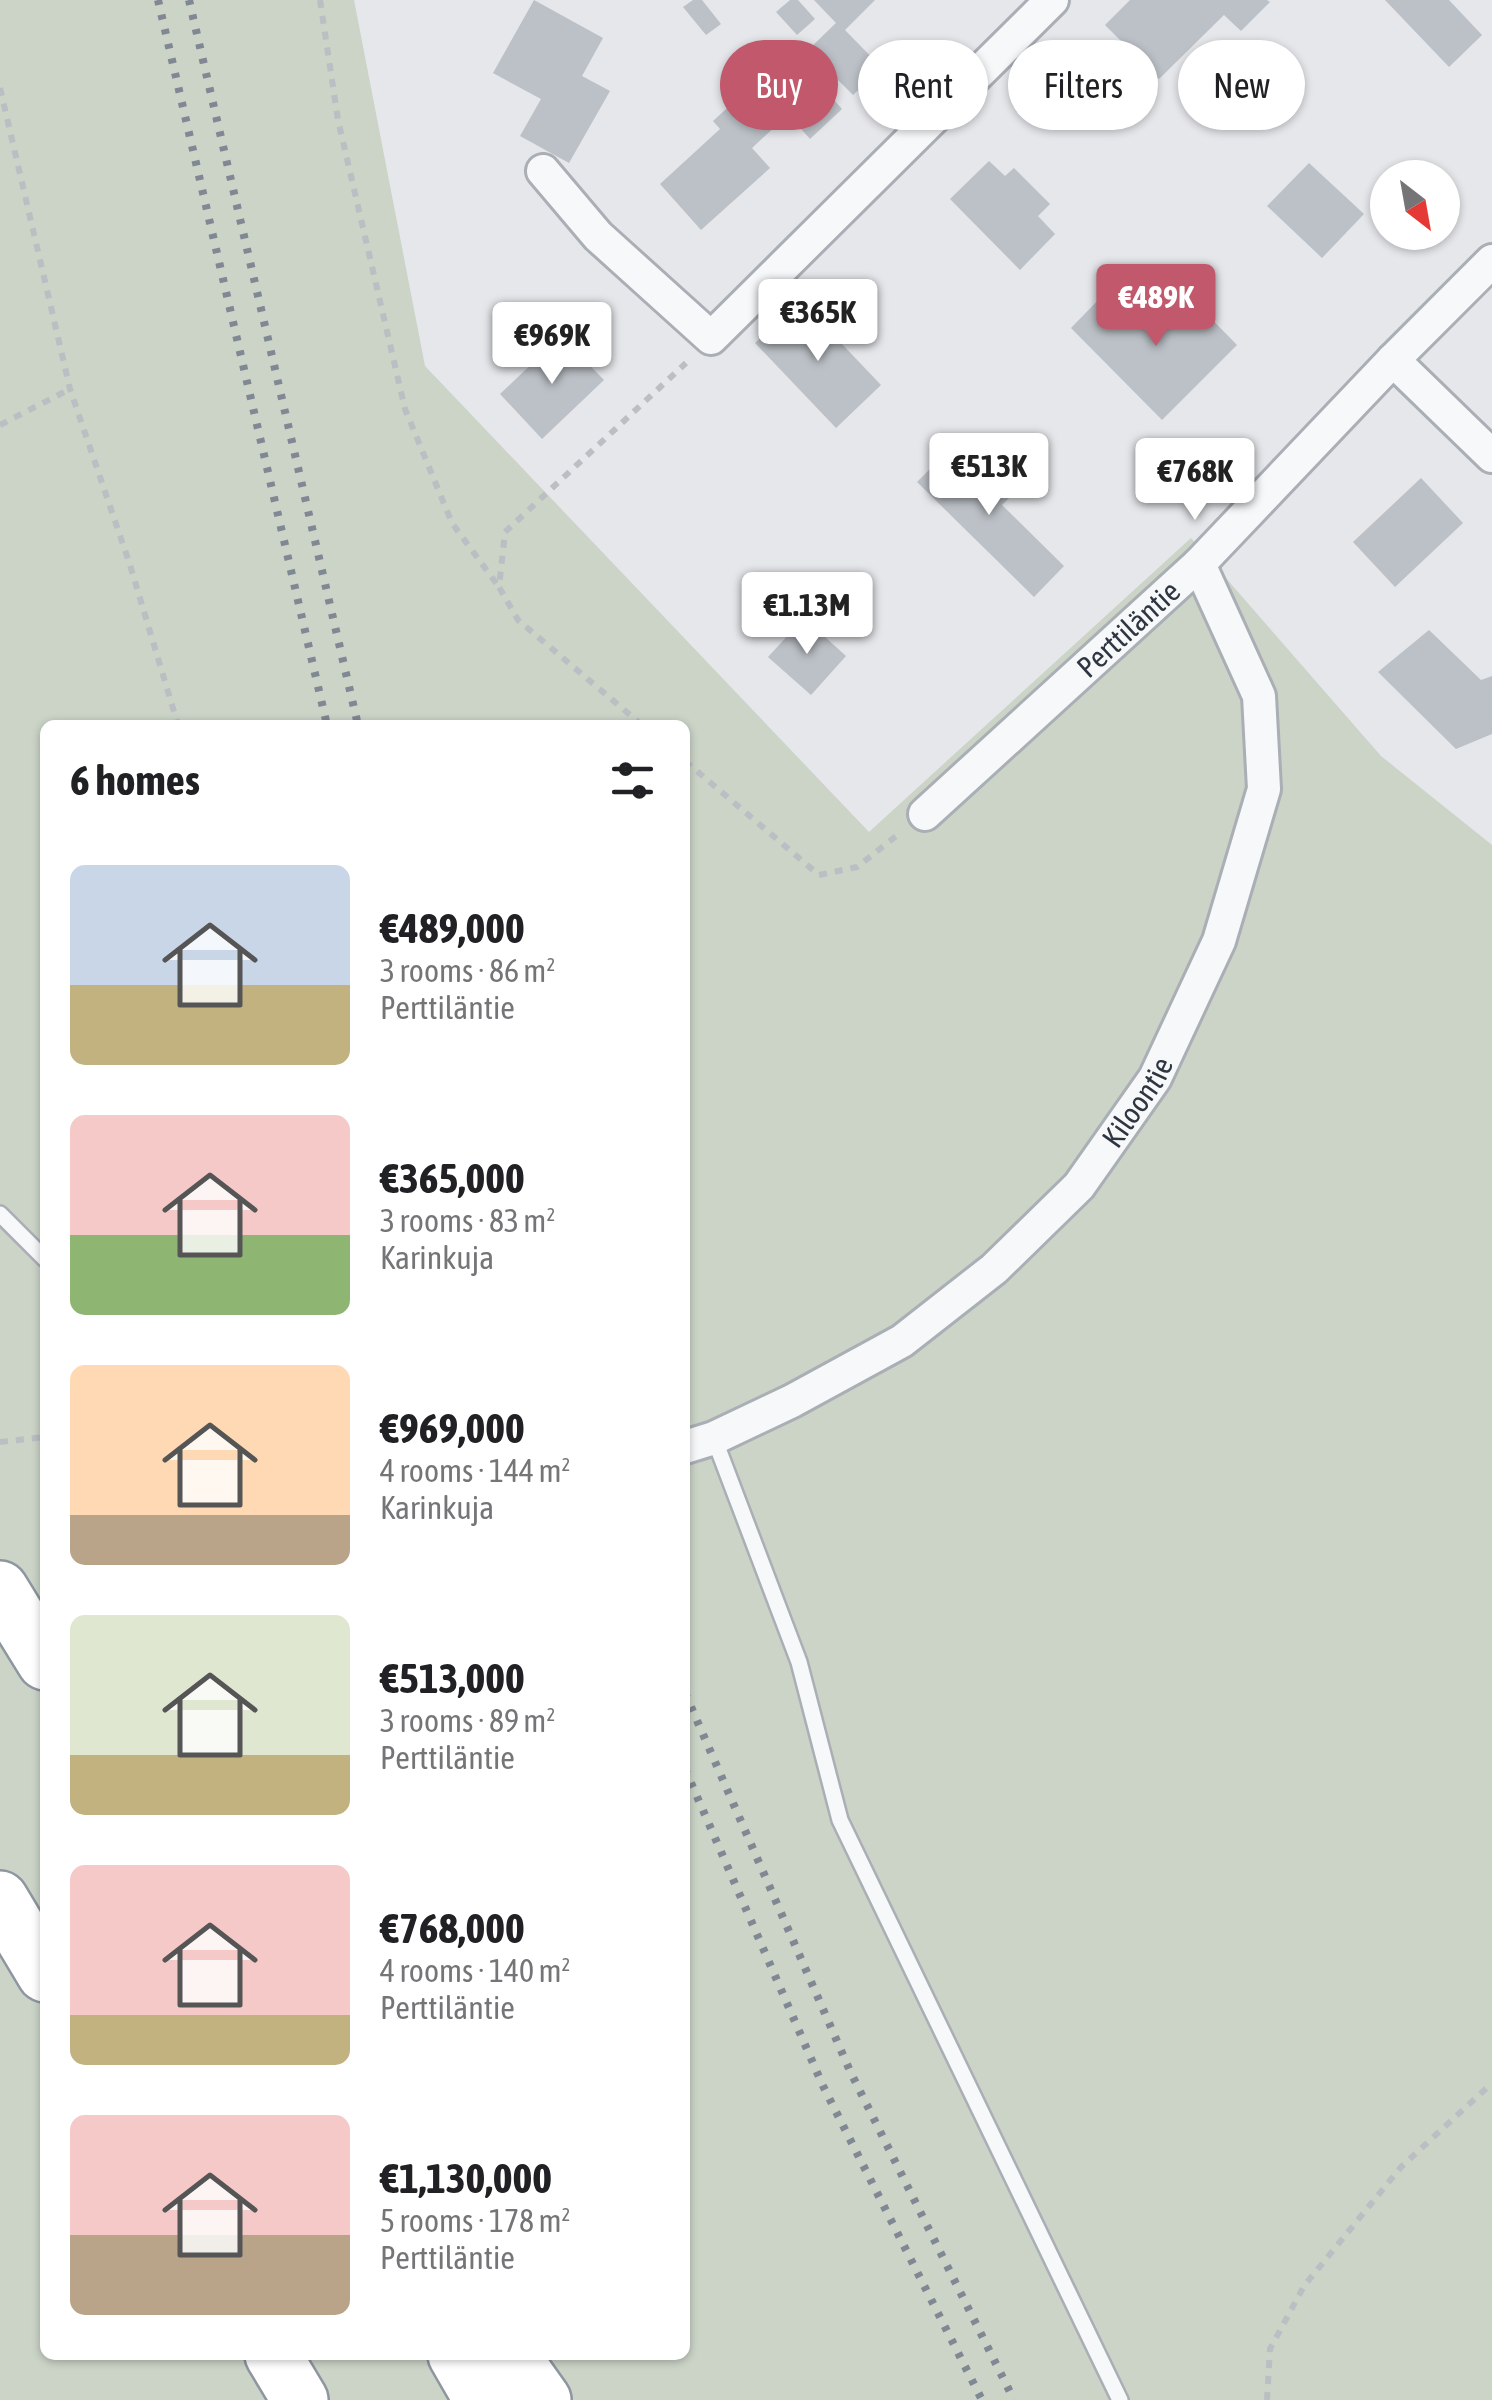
<!DOCTYPE html>
<html lang="en">
<head>
<meta charset="utf-8">
<style>
  body { margin:0; font-family:"Asap Condensed",sans-serif; background:#f2f2f2; color:#202124; height:100vh; display:flex; flex-direction:column; font-size:38px; white-space:nowrap }
  * { box-sizing:border-box; margin:0 }
  p { font-size:32px; color:#757577 }
  .icon { flex:none; width:55px; height:55px; fill:none; stroke:currentColor; stroke-width:2; stroke-linecap:round; stroke-linejoin:round }
  .map { position:relative; flex:1; overflow:hidden }
  .sheet { position:absolute; left:40px; top:720px; width:650px; height:1640px; display:flex; flex-direction:column; background:#fff; border-radius:15px; box-shadow:0 2px 8px #0004 }
  .sheet>* { flex:none }
  .guide { position:absolute; left:720px; top:40px; width:620px; height:90px; display:flex; gap:20px }
  .needle { width:65px; rotate:149deg }
  .fabs { position:absolute; left:1370px; top:160px; display:grid; gap:20px }
  .fabs a { display:grid; place-items:center; width:90px; height:90px; border-radius:50%; background:#fff; box-shadow:0 2px 8px #0004; font-size:50px }
  .price { position:absolute; translate:-50% -85px; padding:0 22px; border-radius:10px; background:#fff; color:#222; font-size:32px; line-height:65px; filter:drop-shadow(0 2px 5px #0008) }
  .price::after { content:''; position:absolute; left:50%; top:60px; width:30px; height:22px; margin-left:-15px; background:inherit; clip-path:polygon(0 0,100% 0,50% 100%) }
  .price.active { background:#c1586c; color:#fff }
  ul { padding:0; list-style:none }
  li { display:flex; align-items:center; gap:30px; height:250px; padding:0 30px }
  li span { display:grid; place-items:center; flex:none; width:280px; height:200px; border-radius:15px; color:#555 }
  li>.icon { margin-inline-start:auto }
  span .icon { width:120px; height:120px; fill:#fffc; stroke-width:1 }
  li b { font-size:42px }
  h2 { display:flex; justify-content:space-between; align-items:center; height:120px; padding:0 30px; font-size:42px }
  .pill { padding:0 35px; border-radius:45px; background:#fff; box-shadow:0 2px 8px #0004; font-size:35px; line-height:90px }
  .pill.active { background:#c1586c; color:#fff }
  .map>svg:first-child { display:block }
  .green { fill:#cbd4c7; fill-rule:evenodd }
  .building { fill:#bcc1c7 }
  .lines { fill:none; stroke-linecap:round; stroke-linejoin:round }
  .lane-casing { stroke:#aaaeb5; stroke-width:20 }
  .street-casing { stroke:#aaaeb5; stroke-width:38 }
  .highway-casing { stroke:#8e96a0; stroke-width:60 }
  .path { stroke:#bbbec3; stroke-width:6; stroke-dasharray:8 8; stroke-linecap:butt }
  .lane { stroke:#f7f8fa; stroke-width:15 }
  .street { stroke:#f7f8fa; stroke-width:32 }
  .highway { stroke:#fff; stroke-width:55 }
  .rail { stroke:#808893; stroke-width:8; stroke-dasharray:5 10; stroke-linecap:butt }
  .labels { text-anchor:middle; dominant-baseline:central; stroke-width:9; stroke-linejoin:round; paint-order:stroke }
  .street-label { font-size:30px; fill:#2e3642; stroke:#f4f6f8 }
</style>
</head>
<body>
<div class="map">
<svg width="1492" height="2400" viewBox="0 0 1492 2400">
  <rect width="100%" height="100%" fill="#e5e7eb"/>
  <path class="green" d="M0,0H354L425,366L869,832L1191,538L1381,756L1492,845V2400H0ZM45,725H685V2355H45Z"/>
  <g class="building">
    <polygon points="534,0 603,38 582,76 610,91 569,163 520,136 541,99 493,73"/>
    <polygon points="693,0 702,0 721,24 706,35 683,7"/>
    <polygon points="790,0 798,0 815,19 797,35 776,12"/>
    <polygon points="814,0 875,0 845,30 882,68 853,95 808,50 836,23"/>
    <polygon points="1130,0 1267,0 1270,2 1241,31 1224,15 1159,79 1105,25"/>
    <polygon points="1385,0 1449,0 1482,35 1449,67"/>
    <polygon points="790,50 842,109 810,139 757,79"/>
    <polygon points="749,88 780,122 752,148 770,168 701,230 660,184 720,129 713,121"/>
    <polygon points="989,161 1005,176 1014,168 1050,204 1038,216 1055,234 1020,270 950,199"/>
    <polygon points="1309,163 1364,214 1322,258 1267,206"/>
    <polygon points="1107,291 1145,330 1185,292 1237,345 1162,420 1071,328"/>
    <polygon points="800,300 881,385 836,428 755,343"/>
    <polygon points="561,336 604,380 542,439 500,394"/>
    <polygon points="957,442 1011,496 1002,505 1064,566 1034,597 917,482"/>
    <polygon points="1421,478 1463,523 1395,587 1353,542"/>
    <polygon points="804,618 846,656 811,695 768,657"/>
    <polygon points="1429,630 1481,680 1492,676 1492,734 1456,749 1378,672"/>
  </g>
  <g class="lines">
    <g class="lane-casing">
      <g id="lane">
        <polyline points="0,1214 45,1259"/>
        <polyline points="714,1438 799,1662 840,1820 1120,2400"/>
      </g>
    </g>
    <g class="street-casing">
      <g id="street">
        <polyline points="543,171 598,236 711,338 1052,0"/>
        <polyline points="1393,360 1492,456"/>
        <path id="s1" d="M925,814L1199,564L1393,360L1492,261"/>
        <path id="s2" d="M685,1447L714,1438L792,1401L902,1341L994,1269L1079,1186L1155,1078L1219,941L1264,789L1259,696L1199,564"/>
      </g>
    </g>
    <g class="highway-casing">
      <g id="highway">
        <polyline points="0,1589 45,1662"/>
        <polyline points="0,1899 45,1974"/>
        <polyline points="273,2355 300,2400"/>
        <polyline points="456,2355 482,2400"/>
        <polyline points="511,2355 543,2400"/>
      </g>
    </g>
    <g class="path">
      <polyline points="320,0 338,120 405,409 452,523 499,587"/>
      <polyline points="0,88 70,389 130,565 178,725"/>
      <polyline points="0,425 70,389"/>
      <polyline points="642,725 518,620 499,587 505,532 686,363"/>
      <polyline points="685,761 819,875 857,867 900,833"/>
      <polyline points="0,1442 45,1437"/>
      <polyline points="1267,2400 1270,2349 1304,2286 1401,2167 1492,2083"/>
    </g>
    <use href="#lane" class="lane"/>
    <use href="#street" class="street"/>
    <use href="#highway" class="highway"/>
    <g class="rail">
      <polyline points="158,0 327,725"/>
      <polyline points="189,0 358,725"/>
      <polyline points="685,1693 850,2071 1014,2400"/>
      <polyline points="685,1769 823,2086 982,2400"/>
    </g>
  </g>
  <g class="labels">
    <g class="street-label">
      <text stroke="none"><textPath href="#s1" startOffset="275">Perttiläntie</textPath></text>
      <text stroke="none"><textPath href="#s2" startOffset="580">Kiloontie</textPath></text>
    </g>
  </g>
</svg>
<div class="fabs">
<a><svg class="needle" viewBox="-14 -14 28 28"><path d="M0-13l5 13h-10z" fill="#e53935"/><path d="M0 13l5-13h-10z" fill="#757577"/></svg></a>
</div>
<b class="price active" style="left:1156px;top:349px">€489K</b>
<b class="price" style="left:818px;top:364px">€365K</b>
<b class="price" style="left:552px;top:387px">€969K</b>
<b class="price" style="left:989px;top:518px">€513K</b>
<b class="price" style="left:1195px;top:523px">€768K</b>
<b class="price" style="left:807px;top:657px">€1.13M</b>
<div class="guide">
<a class="pill active">Buy</a>
<a class="pill">Rent</a>
<a class="pill">Filters</a>
<a class="pill">New</a>
</div>
<section class="sheet">
<h2>6 homes<svg class="icon" aria-label="filters" viewBox="0 0 24 24"><path d="M4 7h16M4 17h16"/><circle cx="9" cy="7" r="2"/><circle cx="15" cy="17" r="2"/></svg></h2>
<ul>
<li><span style="background:linear-gradient(#c9d6e8 60%,#c2b280 0)"><svg class="icon" aria-label="home" viewBox="0 0 24 24"><path d="M3 11l9-7 9 7M6 9v11h12V9"/></svg></span><div><b>€489,000</b><p>3 rooms · 86 m²</p><p>Perttiläntie</p></div></li>
<li><span style="background:linear-gradient(#f6c9c9 60%,#8fb573 0)"><svg class="icon" aria-label="home" viewBox="0 0 24 24"><path d="M3 11l9-7 9 7M6 9v11h12V9"/></svg></span><div><b>€365,000</b><p>3 rooms · 83 m²</p><p>Karinkuja</p></div></li>
<li><span style="background:linear-gradient(#ffd9b3 75%,#b9a48a 0)"><svg class="icon" aria-label="home" viewBox="0 0 24 24"><path d="M3 11l9-7 9 7M6 9v11h12V9"/></svg></span><div><b>€969,000</b><p>4 rooms · 144 m²</p><p>Karinkuja</p></div></li>
<li><span style="background:linear-gradient(#dfe7d0 70%,#c2b280 0)"><svg class="icon" aria-label="home" viewBox="0 0 24 24"><path d="M3 11l9-7 9 7M6 9v11h12V9"/></svg></span><div><b>€513,000</b><p>3 rooms · 89 m²</p><p>Perttiläntie</p></div></li>
<li><span style="background:linear-gradient(#f6c9c9 75%,#c2b280 0)"><svg class="icon" aria-label="home" viewBox="0 0 24 24"><path d="M3 11l9-7 9 7M6 9v11h12V9"/></svg></span><div><b>€768,000</b><p>4 rooms · 140 m²</p><p>Perttiläntie</p></div></li>
<li><span style="background:linear-gradient(#f6c9c9 60%,#b9a48a 0)"><svg class="icon" aria-label="home" viewBox="0 0 24 24"><path d="M3 11l9-7 9 7M6 9v11h12V9"/></svg></span><div><b>€1,130,000</b><p>5 rooms · 178 m²</p><p>Perttiläntie</p></div></li>
</ul>
</section>
</div>
</body>
</html>
